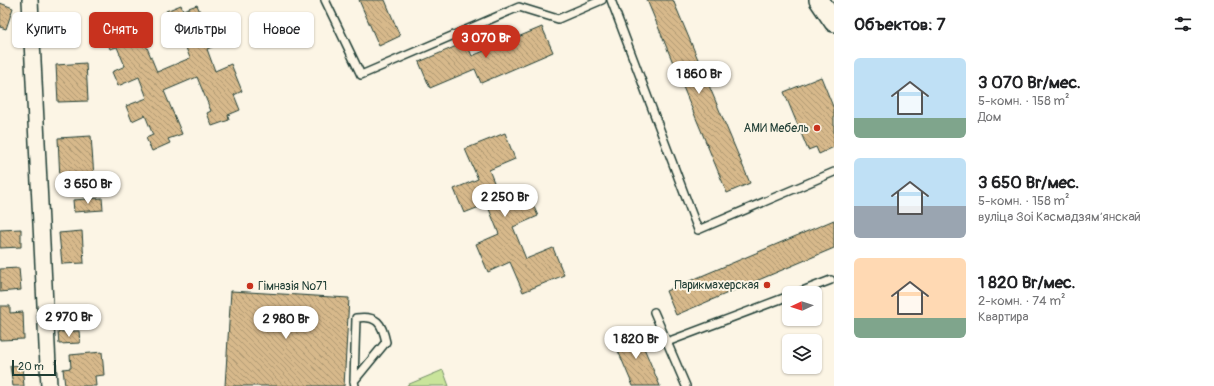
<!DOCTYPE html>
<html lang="ru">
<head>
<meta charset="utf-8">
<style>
  body { margin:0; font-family:Pangolin,sans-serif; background:#f2f2f2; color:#202124; height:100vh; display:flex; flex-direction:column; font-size:15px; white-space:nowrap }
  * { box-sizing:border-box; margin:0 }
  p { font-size:13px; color:#757577 }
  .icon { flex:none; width:22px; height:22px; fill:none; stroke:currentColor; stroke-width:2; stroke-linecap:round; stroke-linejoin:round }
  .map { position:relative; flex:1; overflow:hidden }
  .sheet { display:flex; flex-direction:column; background:#fff; width:380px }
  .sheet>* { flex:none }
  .hud { position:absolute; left:12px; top:12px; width:380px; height:36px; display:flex; gap:8px }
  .needle { width:26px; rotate:266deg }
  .fabs { position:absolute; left:782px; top:286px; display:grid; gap:8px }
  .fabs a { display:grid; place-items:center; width:40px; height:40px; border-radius:6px; background:#fff; box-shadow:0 1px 3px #0004; font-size:20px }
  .scale { position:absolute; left:12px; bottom:10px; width:44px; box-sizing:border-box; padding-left:4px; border:2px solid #1f3d34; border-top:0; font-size:11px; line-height:14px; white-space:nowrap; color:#1f3d34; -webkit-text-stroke:3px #fcf5e5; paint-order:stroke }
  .price { position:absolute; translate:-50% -34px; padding:0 9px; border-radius:14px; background:#fff; color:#222; font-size:13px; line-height:26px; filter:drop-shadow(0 1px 2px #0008) }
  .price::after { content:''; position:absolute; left:50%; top:24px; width:12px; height:9px; margin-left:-6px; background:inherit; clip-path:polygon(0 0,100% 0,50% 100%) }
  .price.on { background:#c8321e; color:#fff }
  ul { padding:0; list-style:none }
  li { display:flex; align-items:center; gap:12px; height:100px; padding:0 20px }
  li span { display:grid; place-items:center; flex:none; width:112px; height:80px; border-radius:6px; color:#555 }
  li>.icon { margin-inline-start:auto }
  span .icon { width:48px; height:48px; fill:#fffc; stroke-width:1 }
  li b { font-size:17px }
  h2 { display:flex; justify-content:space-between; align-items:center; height:48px; padding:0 20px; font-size:17px }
  .tag { padding:0 14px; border-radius:6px; background:#fff; box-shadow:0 1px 3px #0004; font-size:14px; line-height:36px }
  .tag.on { background:#c8321e; color:#fff }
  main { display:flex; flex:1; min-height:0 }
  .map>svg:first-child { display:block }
  .garden { fill:#c9e49b; stroke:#749068 }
  .building { fill:url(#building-back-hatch); stroke:#1f3d34 }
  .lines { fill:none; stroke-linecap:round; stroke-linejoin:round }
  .service-casing { stroke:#1f3d34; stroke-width:10 }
  .minor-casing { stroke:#1f3d34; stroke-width:18 }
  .tertiary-casing { stroke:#1f3d34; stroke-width:22 }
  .service { stroke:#fcf5e5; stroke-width:7 }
  .minor { stroke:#fcf5e5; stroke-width:15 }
  .tertiary { stroke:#fcf5e5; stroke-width:19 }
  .poi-dot { fill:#c8321e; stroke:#fcf5e5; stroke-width:1.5 }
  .labels { text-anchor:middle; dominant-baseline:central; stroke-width:4; stroke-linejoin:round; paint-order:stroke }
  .poi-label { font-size:12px; fill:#1f3d34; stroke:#fcf5e5; text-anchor:end }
</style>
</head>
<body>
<main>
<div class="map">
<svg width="834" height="386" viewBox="0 0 834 386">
  <defs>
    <pattern id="building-back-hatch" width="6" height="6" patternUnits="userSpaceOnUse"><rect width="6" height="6" fill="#d7b98b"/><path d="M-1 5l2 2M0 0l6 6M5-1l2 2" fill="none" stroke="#ae9872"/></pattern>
  </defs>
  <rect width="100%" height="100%" fill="#fcf5e5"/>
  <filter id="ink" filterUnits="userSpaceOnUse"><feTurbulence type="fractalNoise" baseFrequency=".025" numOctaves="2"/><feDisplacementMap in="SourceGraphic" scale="8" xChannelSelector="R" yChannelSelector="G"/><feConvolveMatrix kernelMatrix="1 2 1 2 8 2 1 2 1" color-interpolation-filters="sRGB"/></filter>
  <g filter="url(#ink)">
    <polygon class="garden" points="443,370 449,386 407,386 407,385"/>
    <g class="building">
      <polygon points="359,0 385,0 400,36 379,46"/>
      <polygon points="647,0 673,0 750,183 727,193"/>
      <polygon points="0,3 13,8 6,29 0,27"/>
      <polygon points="181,5 183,10 197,5 203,19 211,16 222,43 207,49 215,71 231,64 242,91 234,95 240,110 228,115 229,120 212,126 207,113 211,111 197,77 164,91 182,134 168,139 170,143 152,151 146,138 153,135 145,115 132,121 126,106 147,98 139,77 118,86 112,72 125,66 117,47 110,49 105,36 123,29 125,34 139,28 157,72 190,58 176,23 171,25 166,11"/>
      <polygon points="542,27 553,52 481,83 475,69 430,88 419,62 466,42 472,56"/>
      <polygon points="86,63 88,101 58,102 56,65"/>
      <polygon points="821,77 834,109 834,147 819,154 816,147 808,150 784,92"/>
      <polygon points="505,133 515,159 489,170 502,202 527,191 538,216 513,227 526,259 553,248 564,275 523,292 510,262 488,272 476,244 499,234 487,204 464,213 454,189 478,179 465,149"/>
      <polygon points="91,136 94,177 90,178 90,187 71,188 71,180 60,180 58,138"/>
      <polygon points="102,198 103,210 74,212 73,200"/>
      <polygon points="834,220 834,248 676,315 666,291"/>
      <polygon points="21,229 21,247 0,248 0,230"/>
      <polygon points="82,231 84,263 62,264 59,233"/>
      <polygon points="19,268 21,290 0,292 0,269"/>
      <polygon points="231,291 349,298 344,386 225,386"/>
      <polygon points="0,306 10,306 10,313 23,312 24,339 0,340"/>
      <polygon points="636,329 660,386 633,386 613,339"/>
      <polygon points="79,331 80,343 59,344 58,332"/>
      <polygon points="102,352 104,375 95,376 96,386 65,386 63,369 71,368 70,355"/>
      <polygon points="22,365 24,386 13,386 10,366"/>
    </g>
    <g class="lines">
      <g class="service-casing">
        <g id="service">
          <polyline points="325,0 361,75 519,7 558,19 602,0"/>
          <polyline points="611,0 698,230 834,172"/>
          <polyline points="797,293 831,280"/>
          <polyline points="654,312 686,386"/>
          <polyline points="667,342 789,296"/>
          <path d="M354,381L386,342C382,323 377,315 356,318L354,381L355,386"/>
        </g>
      </g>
      <g class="minor-casing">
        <polyline id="minor" points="30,0 49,386"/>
      </g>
      <g class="tertiary-casing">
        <polyline id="tertiary" points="819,0 834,22"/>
      </g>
      <use href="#service" class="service"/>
      <use href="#minor" class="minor"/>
      <use href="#tertiary" class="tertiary"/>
    </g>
  </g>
  <g class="poi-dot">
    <circle cx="817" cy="128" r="4"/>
    <circle cx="767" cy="285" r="4"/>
    <circle cx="250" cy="286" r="4"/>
  </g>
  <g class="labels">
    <g class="poi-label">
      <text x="809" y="128">АМИ Мебель</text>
      <text x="759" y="285">Парикмахерская</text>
      <text x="258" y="286" text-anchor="start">Гімназія №71</text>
    </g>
  </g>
</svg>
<div class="fabs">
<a><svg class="needle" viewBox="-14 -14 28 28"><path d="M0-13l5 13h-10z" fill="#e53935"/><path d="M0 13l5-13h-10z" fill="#757577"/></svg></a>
<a><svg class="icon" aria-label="layers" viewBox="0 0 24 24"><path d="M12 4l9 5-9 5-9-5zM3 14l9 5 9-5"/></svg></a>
</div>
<div class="scale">20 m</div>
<b class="price on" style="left:486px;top:59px">3 070 Br</b>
<b class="price" style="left:699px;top:95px">1 860 Br</b>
<b class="price" style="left:88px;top:205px">3 650 Br</b>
<b class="price" style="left:505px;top:218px">2 250 Br</b>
<b class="price" style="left:69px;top:338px">2 970 Br</b>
<b class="price" style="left:286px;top:340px">2 980 Br</b>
<b class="price" style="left:636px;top:360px">1 820 Br</b>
<div class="hud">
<a class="tag">Купить</a>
<a class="tag on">Снять</a>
<a class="tag">Фильтры</a>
<a class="tag">Новое</a>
</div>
</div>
<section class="sheet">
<h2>Объектов: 7<svg class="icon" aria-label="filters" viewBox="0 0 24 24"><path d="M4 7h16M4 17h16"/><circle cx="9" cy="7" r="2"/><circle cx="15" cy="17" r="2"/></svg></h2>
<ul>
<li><span style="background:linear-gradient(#bfe0f5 75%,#7fa58c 0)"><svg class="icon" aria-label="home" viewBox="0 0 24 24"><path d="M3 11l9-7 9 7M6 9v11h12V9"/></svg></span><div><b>3 070 Br/мес.</b><p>5-комн. · 158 m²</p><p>Дом</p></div></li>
<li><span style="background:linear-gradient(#bfe0f5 60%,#9aa5b1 0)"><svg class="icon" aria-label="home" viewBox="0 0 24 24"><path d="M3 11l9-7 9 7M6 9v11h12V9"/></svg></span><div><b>3 650 Br/мес.</b><p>5-комн. · 158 m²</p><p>вуліца Зоі Касмадзямʼянскай</p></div></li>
<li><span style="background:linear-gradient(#ffd9b3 75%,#7fa58c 0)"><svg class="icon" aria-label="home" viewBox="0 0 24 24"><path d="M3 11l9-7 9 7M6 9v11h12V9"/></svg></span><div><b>1 820 Br/мес.</b><p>2-комн. · 74 m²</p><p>Квартира</p></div></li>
</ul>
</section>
</main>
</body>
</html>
